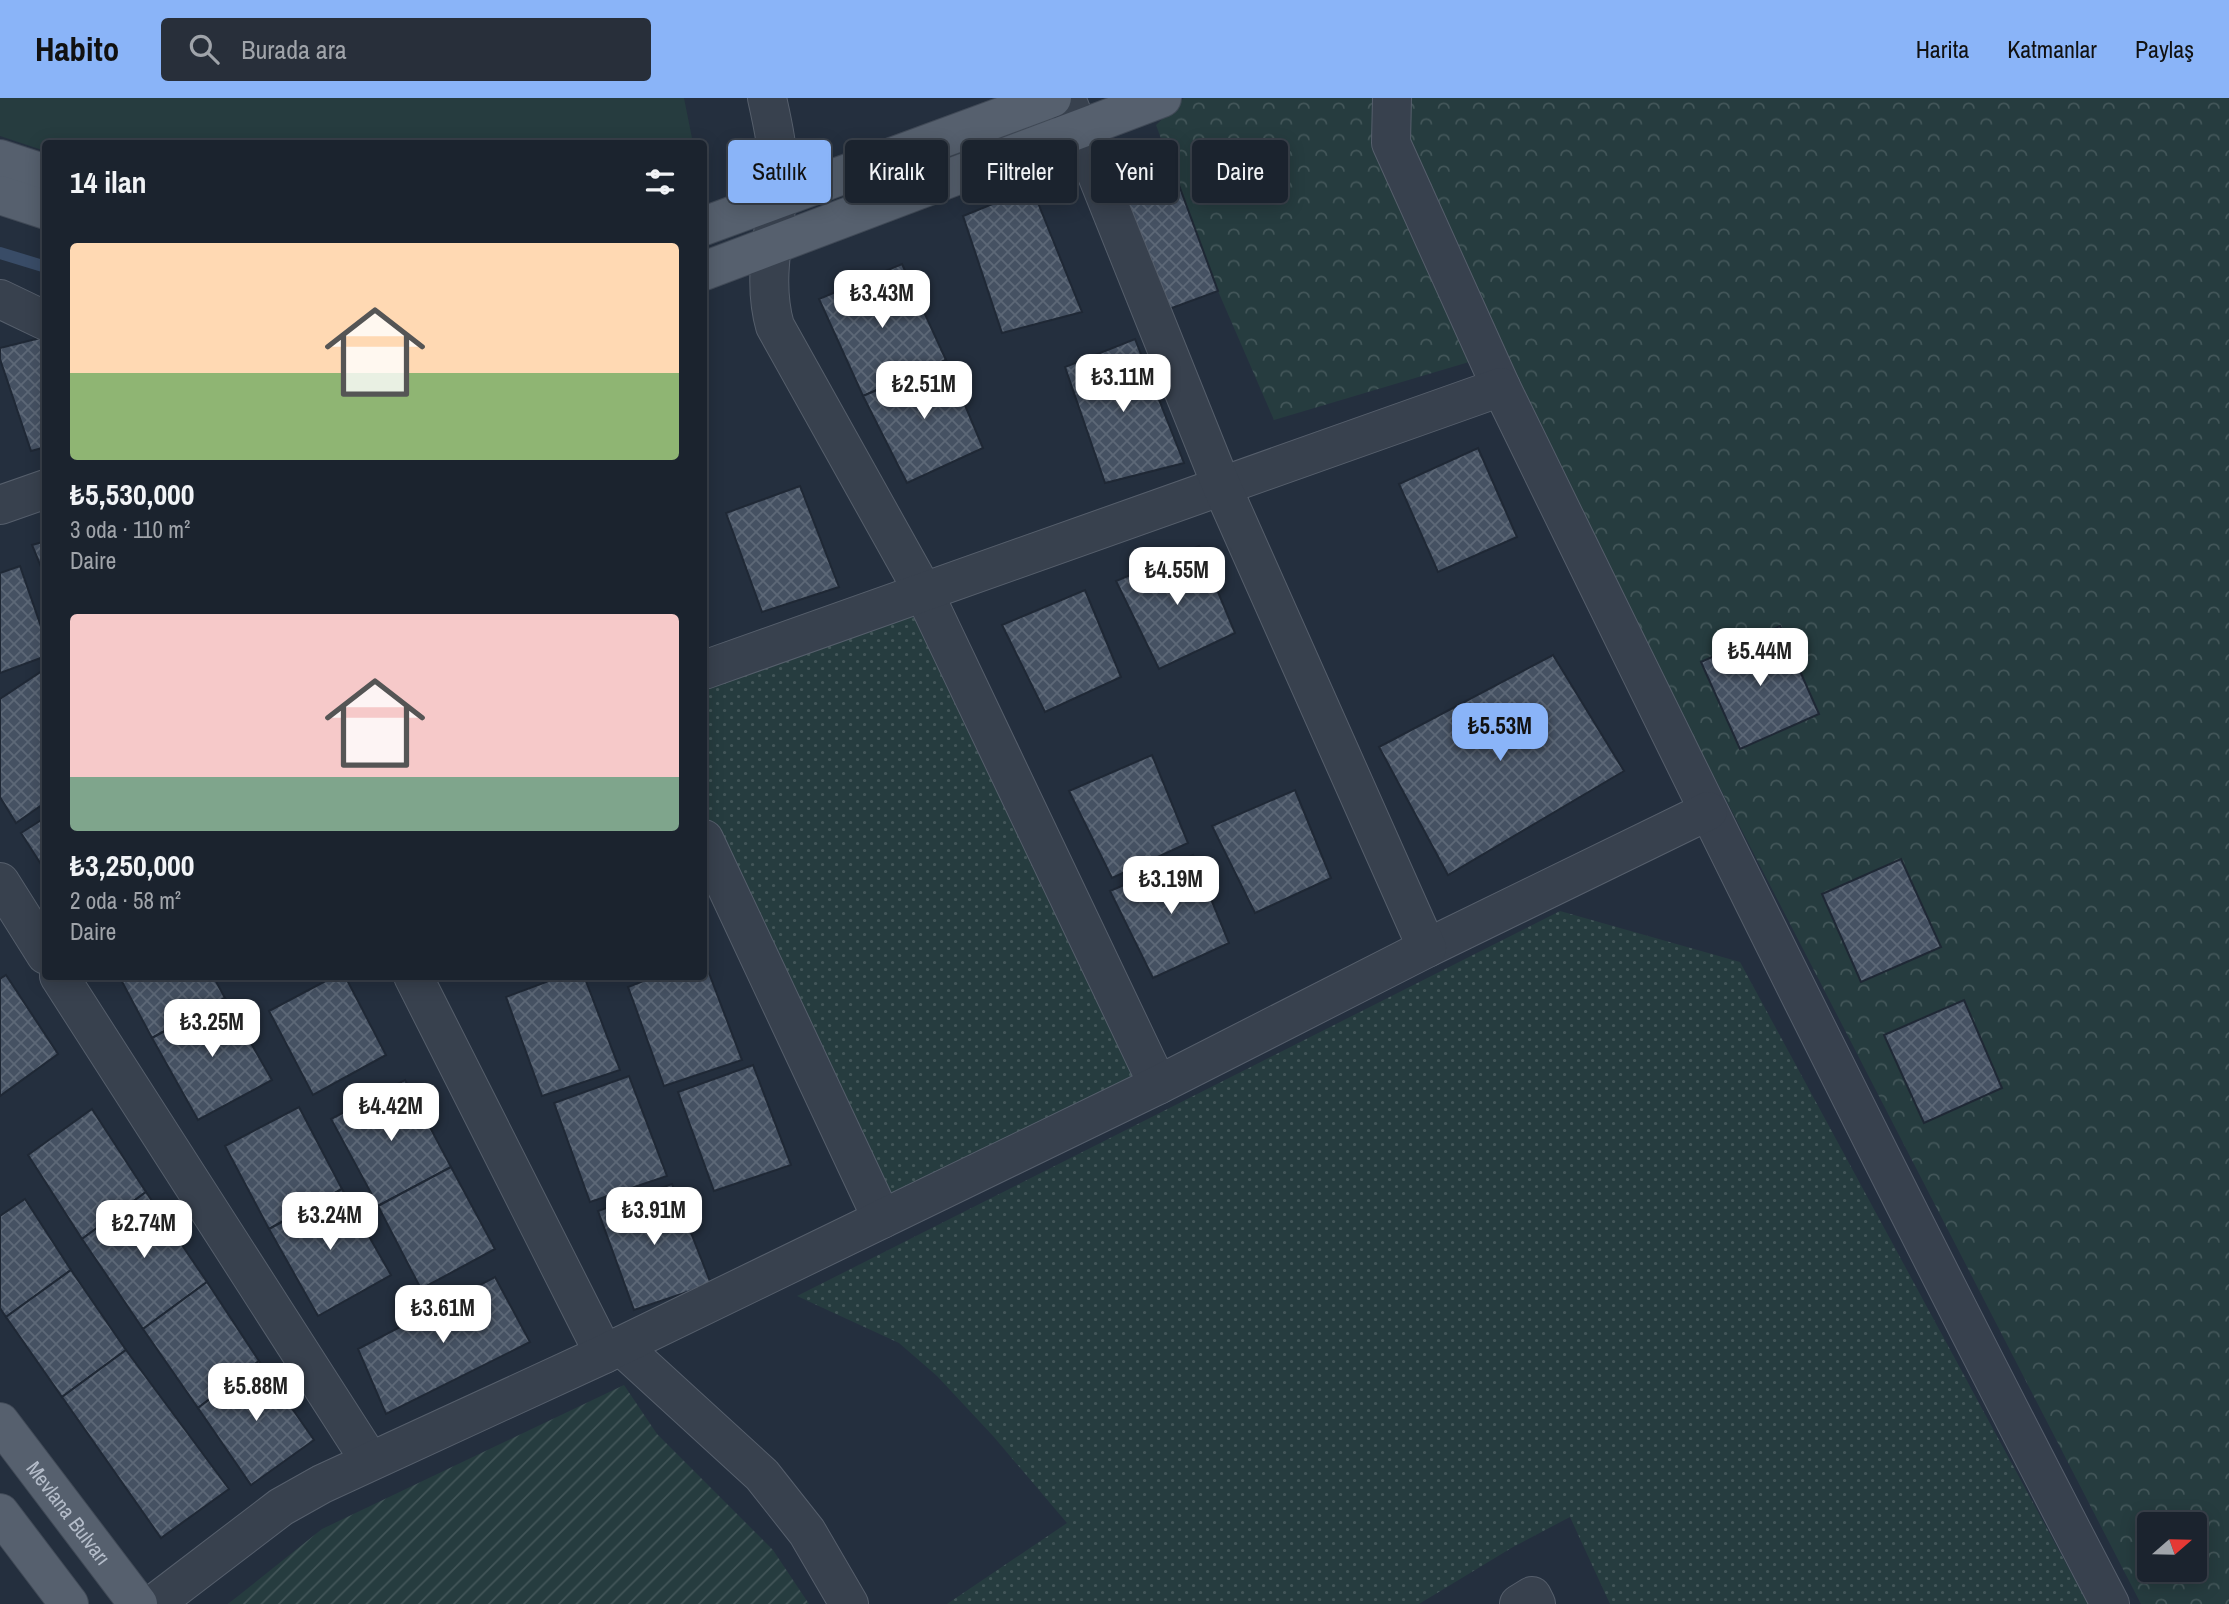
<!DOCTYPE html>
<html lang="tr">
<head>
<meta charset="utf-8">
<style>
  body { margin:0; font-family:"Archivo Narrow",sans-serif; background:#282f3a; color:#f1f3f6; height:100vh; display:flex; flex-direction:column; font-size:26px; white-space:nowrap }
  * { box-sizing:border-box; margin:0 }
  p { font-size:23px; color:#a0a4aa }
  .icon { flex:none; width:38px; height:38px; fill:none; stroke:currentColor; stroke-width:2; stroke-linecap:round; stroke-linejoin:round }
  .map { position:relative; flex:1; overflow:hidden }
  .panel { position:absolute; left:42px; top:42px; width:665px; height:840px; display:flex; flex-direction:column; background:#1b232e; border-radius:7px; box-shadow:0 4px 18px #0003,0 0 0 2px #39404a }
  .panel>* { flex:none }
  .guide { position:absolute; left:728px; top:42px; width:665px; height:63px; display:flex; gap:14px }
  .needle { width:46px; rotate:70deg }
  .buttons { position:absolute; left:2137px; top:1414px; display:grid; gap:14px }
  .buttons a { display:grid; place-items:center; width:70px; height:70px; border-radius:7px; background:#1b232e; box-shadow:0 4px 18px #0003,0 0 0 2px #39404a; font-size:35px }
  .price { position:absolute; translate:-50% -60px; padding:0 16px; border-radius:14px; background:#fff; color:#222; font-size:23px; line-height:46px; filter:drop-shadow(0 2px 4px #0008) }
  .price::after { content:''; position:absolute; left:50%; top:42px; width:21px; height:16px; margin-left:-10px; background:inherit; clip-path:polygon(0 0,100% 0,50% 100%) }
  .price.active { background:#8ab4f8; color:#111 }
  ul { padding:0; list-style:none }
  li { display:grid; align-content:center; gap:14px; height:371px; padding:0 28px }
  li span { display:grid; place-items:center; height:217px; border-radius:7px; color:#555 }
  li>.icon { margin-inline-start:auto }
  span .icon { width:126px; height:126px; fill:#fffc; stroke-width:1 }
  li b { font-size:30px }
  h2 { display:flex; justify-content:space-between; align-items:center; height:84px; padding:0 28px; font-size:30px }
  .chip { padding:0 24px; border-radius:7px; background:#1b232e; box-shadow:0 4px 18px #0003,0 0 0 2px #39404a; font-size:24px; line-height:63px }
  .chip.active { background:#8ab4f8; color:#111 }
  header { display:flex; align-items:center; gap:42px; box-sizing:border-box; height:98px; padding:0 35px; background:#8ab4f8; color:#111 }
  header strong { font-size:33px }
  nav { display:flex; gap:38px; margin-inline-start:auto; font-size:24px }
  .search { width:490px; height:63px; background:#282f3a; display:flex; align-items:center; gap:18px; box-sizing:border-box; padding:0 24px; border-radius:7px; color:#a0a4aa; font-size:26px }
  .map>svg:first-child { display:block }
  .grass { fill:url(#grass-dots) }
  .forest { fill:url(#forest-crowns); fill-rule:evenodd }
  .park { fill:#263c3f }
  .garden { fill:url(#garden-furrows) }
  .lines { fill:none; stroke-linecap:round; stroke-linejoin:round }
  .stream { stroke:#394c67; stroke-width:12 }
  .building { fill:url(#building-cross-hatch); stroke:#1f2835; stroke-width:2 }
  .minor-casing { stroke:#565f6c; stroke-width:40 }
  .major-casing { stroke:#414a57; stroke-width:40 }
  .minor { stroke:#38414e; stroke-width:38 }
  .major { stroke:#56606e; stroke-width:38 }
  .labels { text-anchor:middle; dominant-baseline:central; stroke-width:5; stroke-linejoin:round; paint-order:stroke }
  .street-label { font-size:21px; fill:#b4bcc9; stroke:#1d2633 }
</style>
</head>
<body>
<header>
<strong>Habito</strong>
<div class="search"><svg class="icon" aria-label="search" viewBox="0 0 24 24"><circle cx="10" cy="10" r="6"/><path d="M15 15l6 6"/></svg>Burada ara</div>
<nav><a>Harita</a><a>Katmanlar</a><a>Paylaş</a></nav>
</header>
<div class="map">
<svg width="2229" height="1506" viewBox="0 0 2229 1506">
  <defs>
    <pattern id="grass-dots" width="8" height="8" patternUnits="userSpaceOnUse" patternTransform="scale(1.75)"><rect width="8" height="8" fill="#263c3f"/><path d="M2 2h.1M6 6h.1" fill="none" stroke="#435659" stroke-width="1.8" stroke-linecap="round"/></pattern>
    <pattern id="forest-crowns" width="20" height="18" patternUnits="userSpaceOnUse" patternTransform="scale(1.75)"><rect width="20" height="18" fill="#263c3f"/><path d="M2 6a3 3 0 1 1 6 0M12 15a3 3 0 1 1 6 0" fill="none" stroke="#435659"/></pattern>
    <pattern id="garden-furrows" width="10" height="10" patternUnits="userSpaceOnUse" patternTransform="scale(1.75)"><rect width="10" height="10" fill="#263c3f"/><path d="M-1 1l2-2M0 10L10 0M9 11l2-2" fill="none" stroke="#435659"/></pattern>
    <pattern id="building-cross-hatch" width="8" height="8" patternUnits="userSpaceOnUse" patternTransform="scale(1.75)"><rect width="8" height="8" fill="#455162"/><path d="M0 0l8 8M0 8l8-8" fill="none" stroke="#5d6877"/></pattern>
  </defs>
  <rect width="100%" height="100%" fill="#242f3e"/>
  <g class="grass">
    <polygon points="924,495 1158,987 882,1121 704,741 704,572"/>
    <polygon points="1560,813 1740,864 2088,1506 1610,1506 1570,1419 1513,1449 1419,1506 947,1506 1067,1425 993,1338 937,1278 899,1245 797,1198"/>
  </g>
  <path class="forest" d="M1184,0H2229V1506H2141L1496,256L1274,322L1218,193L1156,27ZM2149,1426H2194V1472H2149Z"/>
  <polygon class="park" points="0,0 684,0 693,45 46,46 45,53 0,38"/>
  <polygon class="garden" points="624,1287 657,1336 773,1452 809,1506 228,1506 322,1431"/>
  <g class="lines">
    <polyline class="stream" points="0,155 46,169"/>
  </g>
  <g class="building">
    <polygon points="1173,71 1218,193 1161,214 1115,93"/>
    <polygon points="1032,90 1082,214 1002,235 963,118"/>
    <polygon points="902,166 946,262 863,298 819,201"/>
    <polygon points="40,240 46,243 46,349 31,353 0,261 0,250"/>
    <polygon points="1135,241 1184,365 1105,385 1065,269"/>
    <polygon points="946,262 983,350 907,385 863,298"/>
    <polygon points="1478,350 1517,439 1438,474 1399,386"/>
    <polygon points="800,388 839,489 762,514 726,415"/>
    <polygon points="46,443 46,481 32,447"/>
    <polygon points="1199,448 1235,535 1159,571 1116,483"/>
    <polygon points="20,468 46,543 46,558 0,575 0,475"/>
    <polygon points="1085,492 1121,579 1045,614 1002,527"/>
    <polygon points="1780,528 1819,616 1740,651 1701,564"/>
    <polygon points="1553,557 1624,673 1448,777 1379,649"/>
    <polygon points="42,573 46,579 46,704 16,725 0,699 0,601"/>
    <polygon points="1152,657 1188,745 1112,780 1069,693"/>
    <polygon points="1295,692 1331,780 1255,815 1212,728"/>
    <polygon points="46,719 46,774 21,735"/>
    <polygon points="1193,757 1229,845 1153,880 1110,793"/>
    <polygon points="1901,761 1941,849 1861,884 1822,796"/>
    <polygon points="704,862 742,962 664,988 628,889 656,878 704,878"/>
    <polygon points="6,877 58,956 0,998 0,881"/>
    <polygon points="119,878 213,878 225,900 152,940"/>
    <polygon points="335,878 345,878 386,957 313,997 269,913"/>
    <polygon points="562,878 584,878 620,972 542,998 506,899"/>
    <polygon points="225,900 272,982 198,1022 152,940"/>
    <polygon points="1964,902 2002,990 1924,1025 1884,937"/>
    <polygon points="753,967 791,1067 714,1093 678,994"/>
    <polygon points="629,978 667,1078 590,1104 554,1005"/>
    <polygon points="405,982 451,1069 378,1108 331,1021"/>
    <polygon points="299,1009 342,1091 269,1131 225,1048"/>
    <polygon points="92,1011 146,1094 82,1141 28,1057"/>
    <polygon points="451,1069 495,1151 421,1191 378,1108"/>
    <polygon points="672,1086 711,1186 634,1212 598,1113"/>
    <polygon points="342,1091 391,1177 318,1218 269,1131"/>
    <polygon points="146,1094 207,1184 143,1231 82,1141"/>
    <polygon points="25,1101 71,1172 6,1219 0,1210 0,1118"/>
    <polygon points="71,1172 126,1252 62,1299 6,1219"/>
    <polygon points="495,1179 530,1244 386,1316 358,1251"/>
    <polygon points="207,1184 259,1263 198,1310 143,1231"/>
    <polygon points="126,1252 229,1391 161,1440 62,1299"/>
    <polygon points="259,1263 314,1342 251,1387 198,1310"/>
  </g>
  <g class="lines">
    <g class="minor-casing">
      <g id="minor">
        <path d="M767,0C773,27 779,54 778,81C777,131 761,179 775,228L924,495L1158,987"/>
        <polyline points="1392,0 1391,45 1501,289"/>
        <polyline points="0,201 46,223"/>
        <polyline points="0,407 46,391"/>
        <path d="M704,572L1501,289C1700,697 1900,1104 2110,1506"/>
        <polyline points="704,741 882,1121"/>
        <polyline points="0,784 46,857"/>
        <polyline points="1427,850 1708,713"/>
        <polyline points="59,878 370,1363"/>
        <polyline points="413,878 604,1256"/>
        <polyline points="621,1248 762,1377 807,1434 849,1506"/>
        <polyline points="154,1506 281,1409 322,1386 604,1256 1158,987 1427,850 1222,389 1066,0"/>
        <polyline points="1519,1506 1532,1498 1536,1506"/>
      </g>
    </g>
    <g class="major-casing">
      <g id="major">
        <polyline points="0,61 46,76"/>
        <polyline points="0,97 46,112"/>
        <polyline points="704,128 1052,0"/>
        <polyline points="704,173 1162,0"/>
        <path id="s1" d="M0,1324L138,1506"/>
        <polyline points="0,1415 69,1506"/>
      </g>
    </g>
    <use href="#minor" class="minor"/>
    <use href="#major" class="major"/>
  </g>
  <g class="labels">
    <g class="street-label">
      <text stroke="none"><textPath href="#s1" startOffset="114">Mevlana Bulvarı</textPath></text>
    </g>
  </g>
</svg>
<div class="buttons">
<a><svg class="needle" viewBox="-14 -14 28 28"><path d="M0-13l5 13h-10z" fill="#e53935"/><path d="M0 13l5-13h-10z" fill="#a0a4aa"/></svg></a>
</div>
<b class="price" style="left:882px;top:232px">₺3.43M</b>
<b class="price" style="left:1123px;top:316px">₺3.11M</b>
<b class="price" style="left:924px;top:323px">₺2.51M</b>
<b class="price" style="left:1177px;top:509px">₺4.55M</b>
<b class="price" style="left:1760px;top:590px">₺5.44M</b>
<b class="price active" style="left:1500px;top:665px">₺5.53M</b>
<b class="price" style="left:1171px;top:818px">₺3.19M</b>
<b class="price" style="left:212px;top:961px">₺3.25M</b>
<b class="price" style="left:391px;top:1045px">₺4.42M</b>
<b class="price" style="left:654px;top:1149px">₺3.91M</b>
<b class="price" style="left:330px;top:1154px">₺3.24M</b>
<b class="price" style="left:144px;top:1162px">₺2.74M</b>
<b class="price" style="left:443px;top:1247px">₺3.61M</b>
<b class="price" style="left:256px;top:1325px">₺5.88M</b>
<div class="guide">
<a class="chip active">Satılık</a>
<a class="chip">Kiralık</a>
<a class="chip">Filtreler</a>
<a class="chip">Yeni</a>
<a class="chip">Daire</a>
</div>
<section class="panel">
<h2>14 ilan<svg class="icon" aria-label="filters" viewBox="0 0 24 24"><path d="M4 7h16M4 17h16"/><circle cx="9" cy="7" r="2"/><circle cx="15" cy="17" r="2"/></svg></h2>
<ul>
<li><span style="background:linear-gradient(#ffd9b3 60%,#8fb573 0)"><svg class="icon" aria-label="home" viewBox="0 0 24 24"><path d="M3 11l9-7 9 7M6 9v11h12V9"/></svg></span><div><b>₺5,530,000</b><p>3 oda · 110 m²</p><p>Daire</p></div></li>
<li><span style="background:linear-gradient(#f6c9c9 75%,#7fa58c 0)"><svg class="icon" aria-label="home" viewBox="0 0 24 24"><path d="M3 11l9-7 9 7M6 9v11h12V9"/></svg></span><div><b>₺3,250,000</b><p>2 oda · 58 m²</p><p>Daire</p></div></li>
</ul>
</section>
</div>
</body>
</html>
